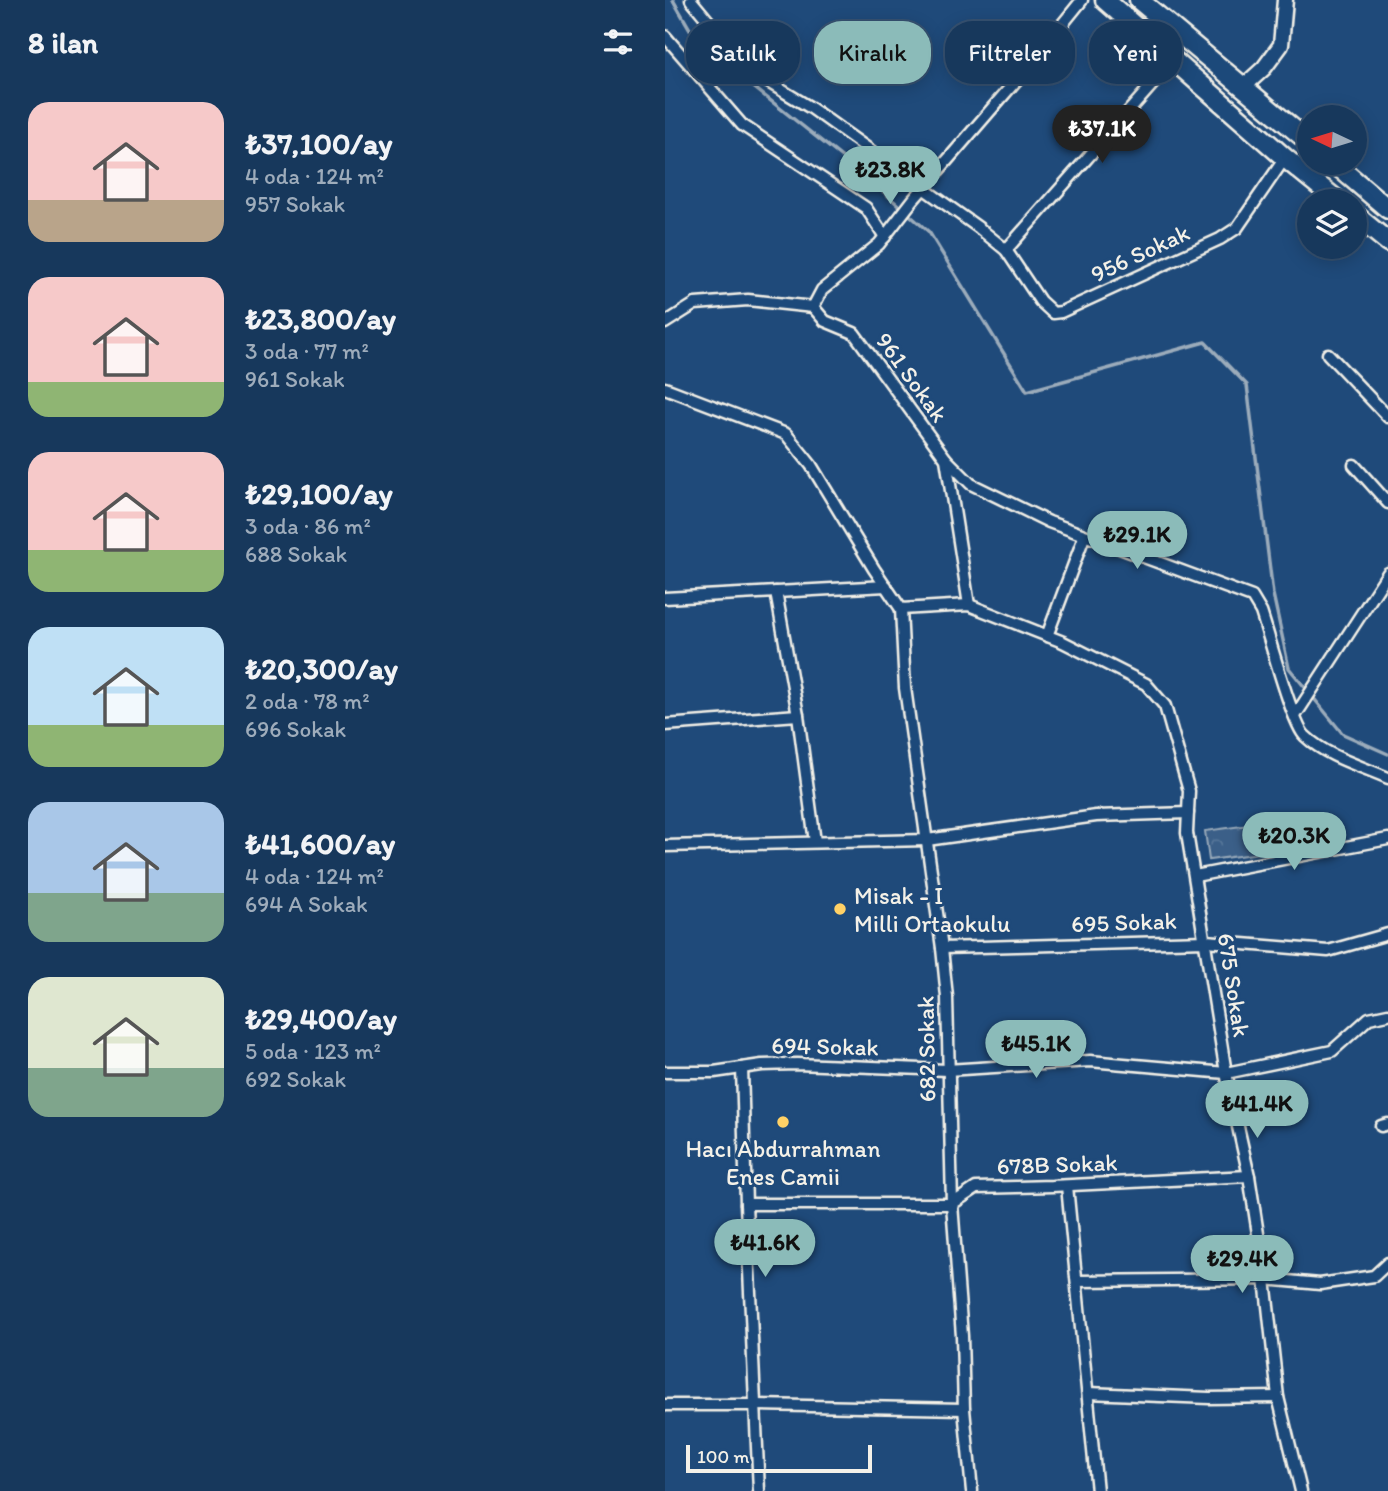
<!DOCTYPE html>
<html lang="tr">
<head>
<meta charset="utf-8">
<style>
  body { margin:0; font-family:Itim,sans-serif; background:#244365; color:#f1f3f6; height:100vh; display:flex; flex-direction:column; font-size:26px; white-space:nowrap }
  * { box-sizing:border-box; margin:0 }
  p { font-size:23px; color:#9eacbb }
  .icon { flex:none; width:38px; height:38px; fill:none; stroke:currentColor; stroke-width:2; stroke-linecap:round; stroke-linejoin:round }
  .map { position:relative; flex:1; overflow:hidden }
  .side { display:flex; flex-direction:column; background:#17385c; width:665px }
  .side>* { flex:none }
  .banner { position:absolute; left:21px; top:21px; width:597px; height:63px; display:flex; gap:14px }
  .needle { width:46px; rotate:274deg }
  .tools { position:absolute; left:632px; top:105px; display:grid; gap:14px }
  .tools a { display:grid; place-items:center; width:70px; height:70px; border-radius:50%; background:#17385c; box-shadow:0 4px 18px #0003,0 0 0 2px #365272; font-size:35px }
  .scale { position:absolute; left:21px; bottom:18px; width:186px; box-sizing:border-box; padding-left:7px; border:4px solid #f4f1e8; border-top:0; font-size:19px; line-height:24px; white-space:nowrap; color:#f4f1e8; -webkit-text-stroke:5px #1f4a7a; paint-order:stroke }
  .price { position:absolute; translate:-50% -60px; padding:0 16px; border-radius:24px; background:#8bbbb9; color:#111; font-size:23px; line-height:46px; filter:drop-shadow(0 2px 4px #0008) }
  .price::after { content:''; position:absolute; left:50%; top:42px; width:21px; height:16px; margin-left:-10px; background:inherit; clip-path:polygon(0 0,100% 0,50% 100%) }
  .price.selected { background:#222; color:#fff }
  ul { padding:0; list-style:none }
  li { display:flex; align-items:center; gap:21px; height:175px; padding:0 28px }
  li span { display:grid; place-items:center; flex:none; width:196px; height:140px; border-radius:21px; color:#555 }
  li>.icon { margin-inline-start:auto }
  span .icon { width:84px; height:84px; fill:#fffc; stroke-width:1 }
  li b { font-size:30px }
  h2 { display:flex; justify-content:space-between; align-items:center; height:84px; padding:0 28px; font-size:30px }
  .tag { padding:0 24px; border-radius:28px; background:#17385c; box-shadow:0 4px 18px #0003,0 0 0 2px #365272; font-size:24px; line-height:63px }
  .tag.selected { background:#8bbbb9; color:#111 }
  main { display:flex; flex:1; min-height:0 }
  .map>svg:first-child { display:block }
  .park { fill:url(#park-crowns); stroke:#97a8b8; stroke-width:2 }
  .lines { fill:none; stroke-linecap:round; stroke-linejoin:round }
  .stream { stroke:#9cacbb; stroke-width:3.5 }
  .street-casing { stroke:#f4f1e8; stroke-width:15 }
  .secondary-casing { stroke:#f4f1e8; stroke-width:19 }
  .highway-casing { stroke:#f4f1e8; stroke-width:23 }
  .street { stroke:#1f4a7a; stroke-width:10 }
  .secondary { stroke:#1f4a7a; stroke-width:14 }
  .highway { stroke:#1f4a7a; stroke-width:18 }
  .poi-dot { fill:#ffd166; stroke:#1f4a7a; stroke-width:2.5 }
  .labels { text-anchor:middle; dominant-baseline:central; stroke-width:6; stroke-linejoin:round; paint-order:stroke }
  .street-label { font-size:24px; fill:#f4f1e8; stroke:#1f4a7a }
  .poi-label { font-size:24px; fill:#f4f1e8; stroke:#1f4a7a; text-anchor:start }
</style>
</head>
<body>
<main>
<section class="side">
<h2>8 ilan<svg class="icon" aria-label="filters" viewBox="0 0 24 24"><path d="M4 7h16M4 17h16"/><circle cx="9" cy="7" r="2"/><circle cx="15" cy="17" r="2"/></svg></h2>
<ul>
<li><span style="background:linear-gradient(#f6c9c9 70%,#b9a48a 0)"><svg class="icon" aria-label="home" viewBox="0 0 24 24"><path d="M3 11l9-7 9 7M6 9v11h12V9"/></svg></span><div><b>₺37,100/ay</b><p>4 oda · 124 m²</p><p>957 Sokak</p></div></li>
<li><span style="background:linear-gradient(#f6c9c9 75%,#8fb573 0)"><svg class="icon" aria-label="home" viewBox="0 0 24 24"><path d="M3 11l9-7 9 7M6 9v11h12V9"/></svg></span><div><b>₺23,800/ay</b><p>3 oda · 77 m²</p><p>961 Sokak</p></div></li>
<li><span style="background:linear-gradient(#f6c9c9 70%,#8fb573 0)"><svg class="icon" aria-label="home" viewBox="0 0 24 24"><path d="M3 11l9-7 9 7M6 9v11h12V9"/></svg></span><div><b>₺29,100/ay</b><p>3 oda · 86 m²</p><p>688 Sokak</p></div></li>
<li><span style="background:linear-gradient(#bfe0f5 70%,#8fb573 0)"><svg class="icon" aria-label="home" viewBox="0 0 24 24"><path d="M3 11l9-7 9 7M6 9v11h12V9"/></svg></span><div><b>₺20,300/ay</b><p>2 oda · 78 m²</p><p>696 Sokak</p></div></li>
<li><span style="background:linear-gradient(#a9c7e8 65%,#7fa58c 0)"><svg class="icon" aria-label="home" viewBox="0 0 24 24"><path d="M3 11l9-7 9 7M6 9v11h12V9"/></svg></span><div><b>₺41,600/ay</b><p>4 oda · 124 m²</p><p>694 A Sokak</p></div></li>
<li><span style="background:linear-gradient(#dfe7d0 65%,#7fa58c 0)"><svg class="icon" aria-label="home" viewBox="0 0 24 24"><path d="M3 11l9-7 9 7M6 9v11h12V9"/></svg></span><div><b>₺29,400/ay</b><p>5 oda · 123 m²</p><p>692 Sokak</p></div></li>
</ul>
</section>
<div class="map">
<svg width="723" height="1491" viewBox="0 0 723 1491">
  <defs>
    <pattern id="park-crowns" width="20" height="18" patternUnits="userSpaceOnUse" patternTransform="scale(1.75)"><rect width="20" height="18" fill="#3a5f88"/><path d="M2 6a3 3 0 1 1 6 0M12 15a3 3 0 1 1 6 0" fill="none" stroke="#577699"/></pattern>
  </defs>
  <rect width="100%" height="100%" fill="#1f4a7a"/>
  <filter id="ink" filterUnits="userSpaceOnUse"><feTurbulence type="fractalNoise" baseFrequency=".0143" numOctaves="2"/><feDisplacementMap in="SourceGraphic" scale="14" xChannelSelector="R" yChannelSelector="G"/><feConvolveMatrix kernelMatrix="1 2 1 2 8 2 1 2 1" color-interpolation-filters="sRGB"/></filter>
  <g filter="url(#ink)">
    <polygon class="park" points="620,820 624,849 544,860 540,831"/>
    <g class="lines">
      <polyline class="stream" points="8,0 33,43 198,174 264,232 362,391 540,342 582,385 608,594 624,668 678,734 723,754"/>
      <g class="street-casing">
        <g id="street">
          <polyline points="26,0 85,71 146,108 314,228 341,250 375,301 388,313 396,312 555,239 572,228 620,158"/>
          <polyline points="0,36 77,125 201,208 220,237"/>
          <polyline points="341,250 509,60"/>
          <polyline points="0,323 30,304 83,300 148,307"/>
          <polyline points="663,354 723,417"/>
          <polyline points="0,388 121,434 146,465 209,569 236,609"/>
          <path d="M281,459L306,484L384,522L587,597L596,612C604,635 627,724 640,736C662,757 696,766 723,778"/>
          <polyline points="689,465 723,503"/>
          <polyline points="111,592 133,715 150,842"/>
          <polyline points="0,598 221,586"/>
          <polyline points="304,605 281,459 189,333 160,321 148,307 157,290 214,244 248,200 362,68 417,0"/>
          <polyline points="236,609 304,605 398,642 481,684 500,706 524,791 522,833 561,1073 584,1176 600,1279 613,1397 636,1491"/>
          <polyline points="236,609 240,688 277,948 282,997 287,1204 297,1336 299,1409 307,1491"/>
          <polyline points="382,636 419,537"/>
          <polyline points="630,716 723,573"/>
          <polyline points="0,725 133,715"/>
          <polyline points="0,846 262,840 431,816 523,813"/>
          <polyline points="530,876 723,839"/>
          <polyline points="277,948 541,941 663,951 723,934"/>
          <polyline points="77,1068 81,1204 94,1491"/>
          <polyline points="0,1072 49,1072 97,1065 132,1064 282,1070 425,1061 561,1073 667,1051 704,1018 723,1014"/>
          <polyline points="716,1126 723,1124"/>
          <polyline points="402,1186 432,1491"/>
          <polyline points="81,1204 287,1204 311,1188 387,1186 584,1176"/>
          <polyline points="412,1281 600,1279 655,1284 709,1276 723,1263"/>
          <polyline points="423,1393 544,1398 613,1397"/>
          <polyline points="0,1405 91,1405 299,1409"/>
        </g>
      </g>
      <g class="secondary-casing">
        <polyline id="secondary" points="577,88 599,68 616,45 620,0"/>
      </g>
      <g class="highway-casing">
        <g id="highway">
          <polyline points="440,0 620,158 673,201"/>
          <polyline points="474,0 644,142"/>
          <polyline points="669,163 723,209"/>
          <polyline points="690,215 723,242"/>
        </g>
      </g>
      <use href="#street" class="street"/>
      <use href="#secondary" class="secondary"/>
      <use href="#highway" class="highway"/>
    </g>
  </g>
  <g class="poi-dot">
    <circle cx="175" cy="909" r="7"/>
    <circle cx="118" cy="1122" r="7"/>
  </g>
  <g class="labels">
    <g class="street-label">
      <text transform="translate(475 253) rotate(-25)">956 Sokak</text>
      <text transform="translate(247 377) rotate(54)">961 Sokak</text>
      <text transform="translate(459 922) rotate(-2)">695 Sokak</text>
      <text transform="translate(569 985) rotate(81)">675 Sokak</text>
      <text transform="translate(160 1046) rotate(1)">694 Sokak</text>
      <text transform="translate(261 1049) rotate(-91)">682 Sokak</text>
      <text transform="translate(392 1164) rotate(-2)">678B Sokak</text>
    </g>
    <g class="poi-label">
      <text x="189" y="895">Misak - I<tspan x="189" dy="28">Milli Ortaokulu</tspan></text>
      <text x="118" y="1148" text-anchor="middle">Hacı Abdurrahman<tspan x="118" dy="28">Enes Camii</tspan></text>
    </g>
  </g>
</svg>
<div class="tools">
<a><svg class="needle" viewBox="-14 -14 28 28"><path d="M0-13l5 13h-10z" fill="#e53935"/><path d="M0 13l5-13h-10z" fill="#9eacbb"/></svg></a>
<a><svg class="icon" aria-label="layers" viewBox="0 0 24 24"><path d="M12 4l9 5-9 5-9-5zM3 14l9 5 9-5"/></svg></a>
</div>
<div class="scale">100 m</div>
<b class="price selected" style="left:437px;top:165px">₺37.1K</b>
<b class="price" style="left:225px;top:206px">₺23.8K</b>
<b class="price" style="left:472px;top:571px">₺29.1K</b>
<b class="price" style="left:629px;top:872px">₺20.3K</b>
<b class="price" style="left:371px;top:1080px">₺45.1K</b>
<b class="price" style="left:592px;top:1140px">₺41.4K</b>
<b class="price" style="left:100px;top:1279px">₺41.6K</b>
<b class="price" style="left:577px;top:1295px">₺29.4K</b>
<div class="banner">
<a class="tag">Satılık</a>
<a class="tag selected">Kiralık</a>
<a class="tag">Filtreler</a>
<a class="tag">Yeni</a>
</div>
</div>
</main>
</body>
</html>
